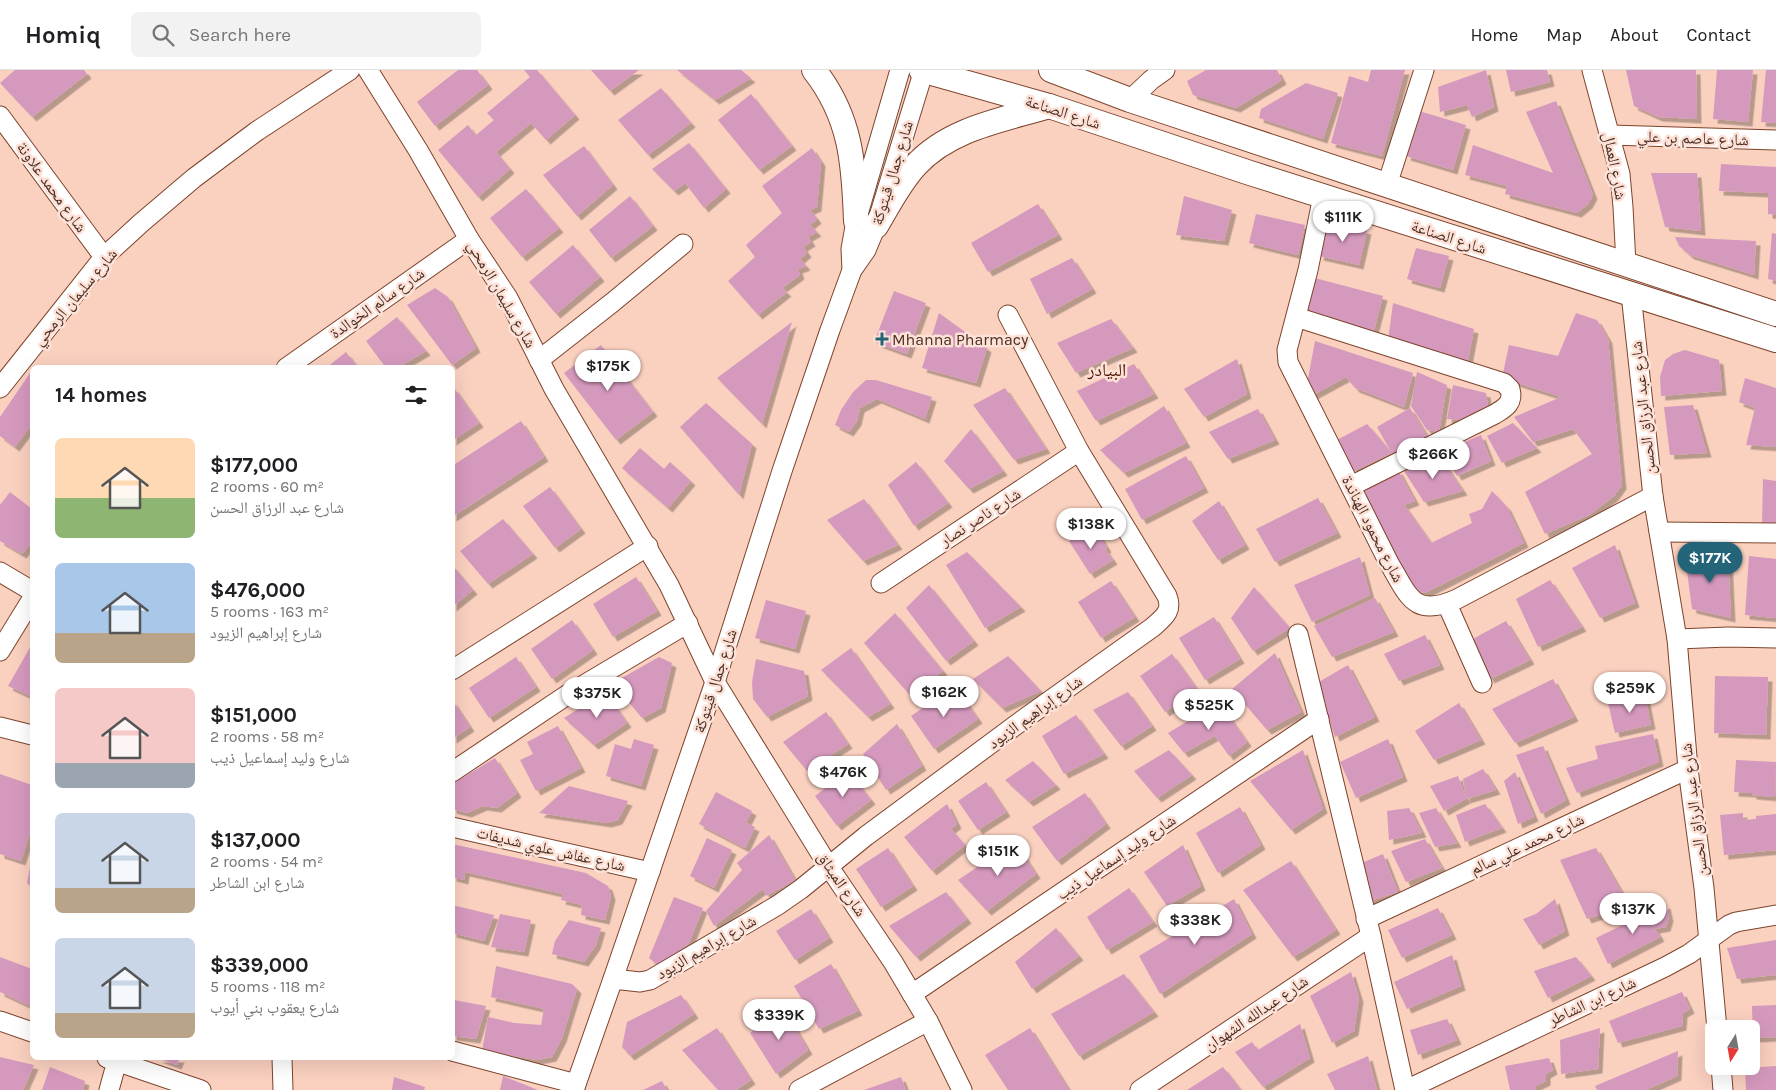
<!DOCTYPE html>
<html lang="en">
<head>
<meta charset="utf-8">
<style>
  body { margin:0; font-family:Karla,"Noto Naskh Arabic",sans-serif; background:#f2f2f2; color:#202124; height:100vh; display:flex; flex-direction:column; font-size:19px; white-space:nowrap }
  * { box-sizing:border-box; margin:0 }
  p { font-size:16px; color:#757577 }
  .icon { flex:none; width:28px; height:28px; fill:none; stroke:currentColor; stroke-width:2; stroke-linecap:round; stroke-linejoin:round }
  .map { position:relative; flex:1; overflow:hidden }
  .side { position:absolute; left:30px; top:295px; width:425px; height:695px; display:flex; flex-direction:column; background:#fff; border-radius:8px; box-shadow:0 5px 20px #0002 }
  .side>* { flex:none }
  .needle { width:32px; rotate:191deg }
  .tools { position:absolute; left:1705px; top:950px; display:grid; gap:10px }
  .tools a { display:grid; place-items:center; width:55px; height:55px; border-radius:8px; background:#fff; box-shadow:0 5px 20px #0002; font-size:25px }
  .price { position:absolute; translate:-50% -42px; padding:0 11px; border-radius:18px; background:#fff; color:#222; font-size:16px; line-height:32px; filter:drop-shadow(0 1px 2px #0008) }
  .price::after { content:''; position:absolute; left:50%; top:30px; width:15px; height:11px; margin-left:-8px; background:inherit; clip-path:polygon(0 0,100% 0,50% 100%) }
  .price.selected { background:#246479; color:#fff }
  ul { padding:0; list-style:none }
  li { display:flex; align-items:center; gap:15px; height:125px; padding:0 25px }
  li span { display:grid; place-items:center; flex:none; width:140px; height:100px; border-radius:8px; color:#555 }
  li>.icon { margin-inline-start:auto }
  span .icon { width:60px; height:60px; fill:#fffc; stroke-width:1 }
  li b { font-size:21px }
  h2 { display:flex; justify-content:space-between; align-items:center; height:60px; padding:0 25px; font-size:21px }
  header { display:flex; align-items:center; gap:30px; box-sizing:border-box; height:70px; padding:0 25px; background:#fff; border-bottom:1px solid #e0e0e0 }
  header strong { font-size:24px }
  nav { display:flex; gap:28px; margin-inline-start:auto; font-size:18px }
  .search { width:350px; height:45px; background:#f2f2f2; display:flex; align-items:center; gap:12px; box-sizing:border-box; padding:0 18px; border-radius:8px; color:#757577; font-size:19px }
  .map>svg:first-child { display:block }
  .building { fill:#d599bd; filter:url(#shadow) }
  .lines { fill:none; stroke-linecap:round; stroke-linejoin:round }
  .minor-casing { stroke:#7e432b; stroke-width:21 }
  .major-casing { stroke:#7e432b; stroke-width:26 }
  .minor { stroke:#fff; stroke-width:19 }
  .major { stroke:#fff; stroke-width:24 }
  .poi-dot { fill:#246479; stroke:#fee1d6; stroke-width:2 }
  .labels { text-anchor:middle; dominant-baseline:central; stroke-width:5; stroke-linejoin:round; paint-order:stroke }
  .street-label { font-size:16px; fill:#4a2f25; stroke:#fee1d6 }
  .poi-label { font-size:16px; fill:#4a2f25; stroke:#fee1d6; text-anchor:start }
  .neighbourhood-label { font-size:18px; fill:#4a1500; stroke:#fee1d6 }
</style>
</head>
<body>
<header>
<strong>Homiq</strong>
<div class="search"><svg class="icon" aria-label="search" viewBox="0 0 24 24"><circle cx="10" cy="10" r="6"/><path d="M15 15l6 6"/></svg>Search here</div>
<nav><a>Home</a><a>Map</a><a>About</a><a>Contact</a></nav>
</header>
<div class="map">
<svg width="1776" height="1020" viewBox="0 0 1776 1020">
  <defs>
    <filter id="shadow"><feDropShadow dx="4.5" dy="4.5" stdDeviation="0" flood-color="#0004"/></filter>
  </defs>
  <rect width="100%" height="100%" fill="#fad0bf"/>
  <g class="building">
    <polygon points="15,0 84,0 87,4 32,47 0,13"/>
    <polygon points="458,0 477,0 488,15 435,56 417,32"/>
    <polygon points="524,0 537,0 575,45 546,70 531,53 496,82 510,99 478,127 438,80 468,55 476,65 494,50 487,43 530,7"/>
    <polygon points="591,0 639,0 610,21"/>
    <polygon points="677,0 741,0 751,8 715,30"/>
    <polygon points="1206,0 1277,0 1282,10 1236,38 1193,25 1187,11"/>
    <polygon points="1371,0 1405,0 1382,86 1331,73 1349,6 1368,12"/>
    <polygon points="1486,0 1494,37 1472,47 1467,35 1440,42 1438,17"/>
    <polygon points="1506,0 1547,0 1550,12 1511,22"/>
    <polygon points="1626,0 1696,0 1697,49 1658,47 1634,36"/>
    <polygon points="1717,0 1753,0 1748,52 1713,49"/>
    <polygon points="1766,0 1776,0 1776,53 1761,52"/>
    <polygon points="1306,13 1338,23 1323,69 1259,48 1261,39"/>
    <polygon points="661,18 691,53 648,85 618,50"/>
    <polygon points="751,24 792,76 759,100 718,50"/>
    <polygon points="1556,31 1593,125 1588,134 1577,143 1505,124 1507,116 1465,105 1473,75 1553,103 1526,42"/>
    <polygon points="1419,41 1466,55 1453,100 1406,86"/>
    <polygon points="689,73 726,119 704,138 685,113 674,121 652,99"/>
    <polygon points="584,76 613,115 577,146 543,105"/>
    <polygon points="812,78 821,92 817,137 810,140 817,149 810,155 817,162 808,167 811,172 803,177 807,183 800,189 806,196 798,199 800,205 782,218 787,222 758,245 728,211 755,187 746,175 782,143 762,116"/>
    <polygon points="1721,94 1776,97 1776,145 1768,144 1768,123 1719,121"/>
    <polygon points="1651,103 1697,103 1701,161 1665,157"/>
    <polygon points="526,119 559,158 522,187 490,148"/>
    <polygon points="630,126 653,156 611,188 589,160"/>
    <polygon points="1184,126 1232,140 1224,171 1176,165"/>
    <polygon points="1038,134 1058,165 988,202 971,173"/>
    <polygon points="1256,144 1305,155 1298,185 1249,173"/>
    <polygon points="1327,151 1367,160 1359,195 1319,186"/>
    <polygon points="1772,163 1776,164 1776,211 1768,209"/>
    <polygon points="1675,167 1756,171 1754,205 1690,185 1679,176"/>
    <polygon points="573,175 600,207 556,244 529,212"/>
    <polygon points="1416,178 1449,186 1440,218 1407,209"/>
    <polygon points="1072,188 1092,219 1047,244 1030,209"/>
    <polygon points="1311,207 1383,226 1373,264 1301,245"/>
    <polygon points="435,218 448,227 476,278 452,295 407,235"/>
    <polygon points="894,221 926,233 907,284 874,272"/>
    <polygon points="1393,233 1474,259 1467,296 1388,271"/>
    <polygon points="939,243 987,278 976,313 922,298"/>
    <polygon points="1576,243 1597,250 1608,269 1622,415 1613,427 1589,445 1545,464 1525,422 1592,384 1573,359 1533,372 1514,347 1561,327 1502,308 1509,275 1558,286"/>
    <polygon points="397,247 426,281 397,298 386,298 366,271"/>
    <polygon points="1111,249 1133,278 1076,303 1057,273"/>
    <polygon points="792,252 762,354 717,308"/>
    <polygon points="1315,271 1413,303 1404,337 1355,318 1346,307 1311,326 1307,314"/>
    <polygon points="601,275 653,342 616,370 564,303"/>
    <polygon points="1685,280 1719,290 1722,321 1661,326 1660,307 1665,290 1673,284"/>
    <polygon points="346,282 358,298 326,298"/>
    <polygon points="1237,289 1247,324 1204,347 1184,319"/>
    <polygon points="1134,294 1154,324 1096,351 1077,321"/>
    <polygon points="32,300 32,354 15,377 0,366 0,347"/>
    <polygon points="1417,302 1447,315 1439,362 1427,360 1411,336"/>
    <polygon points="1745,308 1776,318 1776,377 1746,375 1755,338 1739,332"/>
    <polygon points="866,310 876,310 932,327 925,349 877,329 860,338 857,351 849,362 835,355 841,340 853,322"/>
    <polygon points="1453,315 1486,323 1488,336 1459,350 1447,349"/>
    <polygon points="454,318 479,353 452,371 452,319"/>
    <polygon points="1005,318 1046,379 1014,390 973,335"/>
    <polygon points="706,333 752,374 739,425 680,357"/>
    <polygon points="1693,335 1707,383 1670,385 1664,337"/>
    <polygon points="1164,336 1186,373 1124,403 1100,380"/>
    <polygon points="1410,338 1429,369 1395,389 1377,357"/>
    <polygon points="1258,339 1275,370 1228,389 1209,362"/>
    <polygon points="521,351 544,387 452,447 452,396"/>
    <polygon points="1513,353 1537,378 1502,393 1487,366"/>
    <polygon points="1367,354 1392,383 1354,401 1335,371"/>
    <polygon points="971,359 1003,401 969,419 944,391"/>
    <polygon points="1481,365 1491,391 1457,406 1443,381"/>
    <polygon points="640,378 664,399 670,392 691,411 668,438 622,398"/>
    <polygon points="1186,386 1204,418 1142,450 1125,419"/>
    <polygon points="1440,387 1463,421 1424,432 1404,401"/>
    <polygon points="916,392 948,433 914,456 888,415"/>
    <polygon points="1398,400 1415,431 1404,435 1431,473 1472,453 1469,444 1482,439 1492,421 1507,437 1524,473 1425,523 1413,520 1361,422"/>
    <polygon points="1763,409 1776,411 1776,454 1762,454"/>
    <polygon points="550,417 581,459 555,478 523,436"/>
    <polygon points="10,422 32,439 32,472 22,484 0,471 0,435"/>
    <polygon points="1318,428 1337,463 1275,492 1256,459"/>
    <polygon points="864,429 898,475 863,491 827,450"/>
    <polygon points="1219,431 1245,475 1218,490 1192,451"/>
    <polygon points="503,449 533,484 488,514 460,481"/>
    <polygon points="1094,456 1107,478 1105,479 1113,490 1090,504 1069,471"/>
    <polygon points="1615,475 1635,533 1600,548 1572,498"/>
    <polygon points="967,482 1021,537 985,558 946,495"/>
    <polygon points="1685,486 1728,486 1731,548 1692,539"/>
    <polygon points="1749,486 1776,489 1776,548 1745,545"/>
    <polygon points="1360,487 1370,525 1312,552 1294,515"/>
    <polygon points="452,495 473,520 452,537"/>
    <polygon points="636,507 657,541 613,567 593,534"/>
    <polygon points="1550,510 1582,557 1538,577 1516,529"/>
    <polygon points="1111,511 1135,547 1101,568 1078,532"/>
    <polygon points="929,515 974,571 946,591 906,538"/>
    <polygon points="1254,517 1290,558 1253,581 1231,548"/>
    <polygon points="1375,528 1394,562 1332,587 1314,556"/>
    <polygon points="766,530 806,541 795,579 755,568"/>
    <polygon points="895,543 943,601 909,624 864,573"/>
    <polygon points="1214,547 1240,589 1205,610 1179,568"/>
    <polygon points="572,550 593,580 552,609 531,579"/>
    <polygon points="1506,551 1530,590 1490,609 1469,571"/>
    <polygon points="1425,565 1440,595 1399,611 1384,584"/>
    <polygon points="32,574 32,627 8,616"/>
    <polygon points="851,578 890,634 868,647 821,600"/>
    <polygon points="1275,583 1301,642 1267,660 1232,619"/>
    <polygon points="1172,584 1197,619 1165,642 1140,606"/>
    <polygon points="1008,586 1041,621 1002,638 973,609"/>
    <polygon points="516,587 536,617 489,648 469,618"/>
    <polygon points="659,587 672,593 661,638 642,648 613,613"/>
    <polygon points="756,589 804,601 808,626 767,647 753,629 752,612"/>
    <polygon points="1348,595 1375,647 1335,667 1317,613"/>
    <polygon points="1715,606 1768,607 1766,665 1714,663"/>
    <polygon points="1553,609 1574,647 1515,673 1492,639"/>
    <polygon points="955,616 978,649 934,679 911,646"/>
    <polygon points="605,622 627,653 594,675 564,648"/>
    <polygon points="1128,622 1152,656 1121,676 1093,640"/>
    <polygon points="1645,625 1651,655 1615,663 1608,633"/>
    <polygon points="452,630 470,657 452,669"/>
    <polygon points="1219,632 1247,672 1229,686 1215,666 1184,683 1168,663"/>
    <polygon points="1459,633 1481,670 1434,690 1415,661"/>
    <polygon points="826,642 848,674 807,701 783,672"/>
    <polygon points="1076,645 1104,684 1064,704 1042,666"/>
    <polygon points="897,654 922,696 886,720 863,684"/>
    <polygon points="558,656 581,698 536,721 520,690 533,684 527,672"/>
    <polygon points="1653,664 1659,692 1577,723 1566,698 1598,689 1595,676"/>
    <polygon points="634,669 654,675 641,716 606,706 615,674 631,679"/>
    <polygon points="1388,669 1403,707 1356,728 1340,692"/>
    <polygon points="1543,676 1566,730 1541,744 1516,685"/>
    <polygon points="1169,680 1192,705 1157,728 1134,701"/>
    <polygon points="1303,680 1323,739 1291,760 1250,711"/>
    <polygon points="495,688 517,723 497,738 483,736 467,743 452,739 452,714"/>
    <polygon points="1736,690 1776,692 1775,727 1752,725 1752,723 1734,722"/>
    <polygon points="1033,691 1056,715 1029,732 1005,710"/>
    <polygon points="1483,699 1496,720 1466,729 1463,709"/>
    <polygon points="848,701 871,730 837,756 815,726"/>
    <polygon points="1515,702 1534,747 1518,754 1504,711"/>
    <polygon points="0,704 32,715 32,757 21,791 0,784"/>
    <polygon points="1458,706 1466,729 1444,741 1430,716"/>
    <polygon points="986,712 1006,742 978,760 958,731"/>
    <polygon points="569,716 628,731 618,750 607,753 539,743"/>
    <polygon points="716,722 752,741 746,753 755,757 745,778 699,754"/>
    <polygon points="1085,723 1106,754 1057,791 1032,757"/>
    <polygon points="947,734 957,754 951,759 965,775 932,801 904,767"/>
    <polygon points="1485,734 1502,758 1465,772 1456,745"/>
    <polygon points="1240,737 1261,775 1218,803 1196,763"/>
    <polygon points="1409,738 1422,763 1389,770 1387,741"/>
    <polygon points="1436,738 1457,773 1435,777 1419,743"/>
    <polygon points="1743,743 1743,750 1756,749 1756,746 1776,744 1776,780 1724,785 1720,745"/>
    <polygon points="769,765 795,810 766,826 763,819 714,856 706,841 742,800 737,793"/>
    <polygon points="707,768 732,780 714,818 690,806"/>
    <polygon points="1425,769 1442,798 1406,812 1391,781"/>
    <polygon points="1015,772 1036,804 987,841 958,810"/>
    <polygon points="452,774 586,803 608,816 611,826 605,850 581,845 582,835 561,830 563,824 465,802 464,810 452,807"/>
    <polygon points="1183,775 1201,816 1167,836 1144,802"/>
    <polygon points="888,778 913,816 881,837 856,799"/>
    <polygon points="1596,778 1629,835 1587,849 1560,790"/>
    <polygon points="1383,784 1398,822 1370,831 1357,795"/>
    <polygon points="32,787 32,818 27,813"/>
    <polygon points="1291,791 1336,860 1293,887 1243,820"/>
    <polygon points="1129,818 1153,852 1107,880 1087,847"/>
    <polygon points="946,822 967,849 916,887 889,856"/>
    <polygon points="674,827 703,838 689,873 660,897 649,888"/>
    <polygon points="1234,829 1252,864 1160,924 1139,886"/>
    <polygon points="1555,829 1565,861 1539,875 1523,849 1536,844"/>
    <polygon points="1666,834 1669,847 1666,857 1655,859 1660,867 1608,894 1596,868"/>
    <polygon points="452,835 494,845 484,871 452,863"/>
    <polygon points="1438,838 1452,865 1402,888 1388,860"/>
    <polygon points="811,839 829,868 795,890 776,861"/>
    <polygon points="500,844 531,850 524,882 491,877"/>
    <polygon points="569,850 601,858 596,875 584,892 552,884 555,871"/>
    <polygon points="1056,858 1079,886 1032,919 1015,892"/>
    <polygon points="1776,870 1776,905 1737,909 1727,878"/>
    <polygon points="1452,885 1461,916 1407,939 1394,912"/>
    <polygon points="0,887 32,899 32,937 0,922"/>
    <polygon points="1576,887 1591,906 1548,928 1534,901"/>
    <polygon points="831,894 858,941 819,959 794,916"/>
    <polygon points="496,896 572,914 577,919 562,968 552,987 537,990 482,981 488,947 514,953 541,955 544,939 491,927"/>
    <polygon points="1351,902 1359,928 1354,961 1332,973 1310,926"/>
    <polygon points="1124,904 1154,942 1079,986 1051,944"/>
    <polygon points="1682,922 1690,939 1683,943 1682,956 1618,973 1609,951"/>
    <polygon points="681,925 694,944 630,986 622,977 627,952"/>
    <polygon points="454,930 486,936 476,969 452,966"/>
    <polygon points="1776,935 1776,967 1753,968 1752,936"/>
    <polygon points="784,939 808,980 776,1004 750,963"/>
    <polygon points="1447,949 1457,970 1418,985 1410,960"/>
    <polygon points="1300,954 1310,988 1263,1017 1235,982 1252,972 1258,980"/>
    <polygon points="717,958 751,1010 736,1020 718,1020 682,980"/>
    <polygon points="1030,958 1069,1020 1008,1020 985,985"/>
    <polygon points="1600,958 1598,999 1561,1004 1560,970"/>
    <polygon points="1678,981 1677,1006 1646,1020 1597,1020 1595,1016"/>
    <polygon points="1368,986 1377,1020 1335,1020 1327,1004"/>
    <polygon points="0,987 34,995 23,1020 0,1020"/>
    <polygon points="157,988 180,988 177,995"/>
    <polygon points="1549,988 1553,1000 1546,1004 1546,1011 1536,1016 1536,1020 1510,1020 1505,996"/>
    <polygon points="1776,996 1776,1020 1746,1020 1745,998"/>
    <polygon points="50,997 85,1011 83,1020 42,1020"/>
    <polygon points="1223,997 1241,1020 1187,1020"/>
    <polygon points="503,1006 538,1020 500,1020"/>
    <polygon points="394,1007 425,1017 424,1020 392,1020"/>
    <polygon points="901,1007 906,1020 864,1020"/>
    <polygon points="662,1011 667,1020 643,1020"/>
  </g>
  <g class="lines">
    <g class="minor-casing">
      <g id="minor">
        <polyline points="368,0 418,80 469,169 508,228 554,319 669,515 715,612 829,797 893,892 928,951 962,1020"/>
        <polyline points="1592,0 1620,104 1623,137 1626,194"/>
        <polyline points="1130,30 1151,10 1165,0"/>
        <polyline points="0,46 104,187"/>
        <polyline points="1610,65 1776,70"/>
        <polyline points="1387,115 1424,0"/>
        <path d="M1323,126L1308,200L1287,280L1288,292L1389,493C1409,527 1414,548 1457,529L1653,426"/>
        <polyline points="852,200 851,179 856,151 900,0"/>
        <polyline points="1631,224 1653,426 1677,569 1688,699 1704,818 1717,959"/>
        <path d="M1296,247L1504,313L1510,319C1514,333 1505,338 1495,344L1351,416"/>
        <polyline points="539,290 613,232 683,174"/>
        <polyline points="286,298 469,169"/>
        <polyline points="0,318 104,187 141,153 194,108 257,61 350,0"/>
        <polyline points="1659,462 1776,463"/>
        <polyline points="0,502 32,521"/>
        <polyline points="881,513 1079,381"/>
        <polyline points="1447,534 1482,613"/>
        <polyline points="1298,564 1371,866 1405,1020"/>
        <polyline points="1677,569 1728,567 1776,568"/>
        <polyline points="0,581 32,529"/>
        <polyline points="452,600 648,476"/>
        <polyline points="0,657 32,665"/>
        <polyline points="452,702 567,625 688,553"/>
        <polyline points="452,757 650,802"/>
        <polyline points="1366,849 1688,699"/>
        <path d="M613,909L640,912L650,910L778,835L801,819L866,766L1024,649L1153,557C1164,547 1173,541 1167,526L1079,381L1008,245"/>
        <polyline points="912,924 1319,649"/>
        <polyline points="0,951 32,962"/>
        <polyline points="452,981 576,1014"/>
        <polyline points="107,988 201,1020"/>
        <polyline points="282,988 283,1020"/>
        <polyline points="1721,996 1723,1020"/>
        <polyline points="109,1020 117,991"/>
        <polyline points="574,1020 613,909 715,612 782,401 830,260 852,200 866,180 876,156 924,0"/>
        <polyline points="799,1020 928,951"/>
        <polyline points="1140,1020 1371,866"/>
        <polyline points="1406,1020 1665,897 1689,884 1729,855 1736,852 1776,845"/>
      </g>
    </g>
    <g class="major-casing">
      <g id="major">
        <path d="M814,0C851,47 854,93 856,151"/>
        <polyline points="921,0 1049,36 1250,103 1776,270"/>
        <polyline points="1051,0 1130,30 1776,244"/>
        <path d="M876,156C888,136 900,112 916,95C950,58 1003,50 1049,36"/>
      </g>
    </g>
    <use href="#minor" class="minor"/>
    <use href="#major" class="major"/>
  </g>
  <path class="poi-dot" d="M879.5 261.5h5v5h5v5h-5v5h-5v-5h-5v-5h5z"/>
  <g class="labels">
    <g class="street-label">
      <text transform="translate(1063 42) rotate(18)">شارع الصناعة</text>
      <text transform="translate(1693 68) rotate(2)">شارع عاصم بن علي</text>
      <text transform="translate(1615 96) rotate(79)">شارع العمال</text>
      <text transform="translate(892 103) rotate(-73)">شارع جمال قيتوكة</text>
      <text transform="translate(52 117) rotate(54)">شارع محمد علاونة</text>
      <text transform="translate(1449 167) rotate(18)">شارع الصناعة</text>
      <text transform="translate(502 224) rotate(60)">شارع سليمان الرمحي</text>
      <text transform="translate(75 227) rotate(-50)">شارع سليمان الرمحي</text>
      <text transform="translate(377 233) rotate(-35)">شارع سالم الخوالدة</text>
      <text transform="translate(1643 338) rotate(-96)">شارع عبد الرزاق الحسن</text>
      <text transform="translate(980 447) rotate(-33)">شارع ناصر نصار</text>
      <text transform="translate(1373 459) rotate(63)">شارع محمود الهناندة</text>
      <text transform="translate(715 611) rotate(-72)">شارع جمال قيتوكة</text>
      <text transform="translate(1035 642) rotate(-36)">شارع إبراهيم الزيود</text>
      <text transform="translate(1694 740) rotate(-97)">شارع عبد الرزاق الحسن</text>
      <text transform="translate(1527 774) rotate(-25)">شارع محمد علي سالم</text>
      <text transform="translate(551 779) rotate(13)">شارع عفاش علوي شديفات</text>
      <text transform="translate(1116 787) rotate(-34)">شارع وليد إسماعيل ذيب</text>
      <text transform="translate(842 814) rotate(56)">شارع الميثاق</text>
      <text transform="translate(706 877) rotate(-30)">شارع إبراهيم الزيود</text>
      <text transform="translate(1592 931) rotate(-25)">شارع ابن الشاطر</text>
      <text transform="translate(1256 943) rotate(-34)">شارع عبدالله الشهوان</text>
    </g>
    <g class="poi-label">
      <text x="892" y="269">Mhanna Pharmacy</text>
    </g>
    <g class="neighbourhood-label">
      <text x="1107" y="300">البيادر</text>
    </g>
  </g>
</svg>
<div class="tools">
<a><svg class="needle" viewBox="-14 -14 28 28"><path d="M0-13l5 13h-10z" fill="#e53935"/><path d="M0 13l5-13h-10z" fill="#757577"/></svg></a>
</div>
<b class="price" style="left:1343px;top:173px">$111K</b>
<b class="price" style="left:608px;top:322px">$175K</b>
<b class="price" style="left:1433px;top:410px">$266K</b>
<b class="price" style="left:1091px;top:480px">$138K</b>
<b class="price selected" style="left:1710px;top:514px">$177K</b>
<b class="price" style="left:1630px;top:644px">$259K</b>
<b class="price" style="left:944px;top:648px">$162K</b>
<b class="price" style="left:597px;top:649px">$375K</b>
<b class="price" style="left:1209px;top:661px">$525K</b>
<b class="price" style="left:843px;top:728px">$476K</b>
<b class="price" style="left:998px;top:807px">$151K</b>
<b class="price" style="left:1633px;top:865px">$137K</b>
<b class="price" style="left:1195px;top:876px">$338K</b>
<b class="price" style="left:779px;top:971px">$339K</b>
<section class="side">
<h2>14 homes<svg class="icon" aria-label="filters" viewBox="0 0 24 24"><path d="M4 7h16M4 17h16"/><circle cx="9" cy="7" r="2"/><circle cx="15" cy="17" r="2"/></svg></h2>
<ul>
<li><span style="background:linear-gradient(#ffd9b3 60%,#8fb573 0)"><svg class="icon" aria-label="home" viewBox="0 0 24 24"><path d="M3 11l9-7 9 7M6 9v11h12V9"/></svg></span><div><b>$177,000</b><p>2 rooms · 60 m²</p><p>شارع عبد الرزاق الحسن</p></div></li>
<li><span style="background:linear-gradient(#a9c7e8 70%,#b9a48a 0)"><svg class="icon" aria-label="home" viewBox="0 0 24 24"><path d="M3 11l9-7 9 7M6 9v11h12V9"/></svg></span><div><b>$476,000</b><p>5 rooms · 163 m²</p><p>شارع إبراهيم الزيود</p></div></li>
<li><span style="background:linear-gradient(#f6c9c9 75%,#9aa5b1 0)"><svg class="icon" aria-label="home" viewBox="0 0 24 24"><path d="M3 11l9-7 9 7M6 9v11h12V9"/></svg></span><div><b>$151,000</b><p>2 rooms · 58 m²</p><p>شارع وليد إسماعيل ذيب</p></div></li>
<li><span style="background:linear-gradient(#c9d6e8 75%,#b9a48a 0)"><svg class="icon" aria-label="home" viewBox="0 0 24 24"><path d="M3 11l9-7 9 7M6 9v11h12V9"/></svg></span><div><b>$137,000</b><p>2 rooms · 54 m²</p><p>شارع ابن الشاطر</p></div></li>
<li><span style="background:linear-gradient(#c9d6e8 75%,#b9a48a 0)"><svg class="icon" aria-label="home" viewBox="0 0 24 24"><path d="M3 11l9-7 9 7M6 9v11h12V9"/></svg></span><div><b>$339,000</b><p>5 rooms · 118 m²</p><p>شارع يعقوب بني أيوب</p></div></li>
</ul>
</section>
</div>
</body>
</html>
